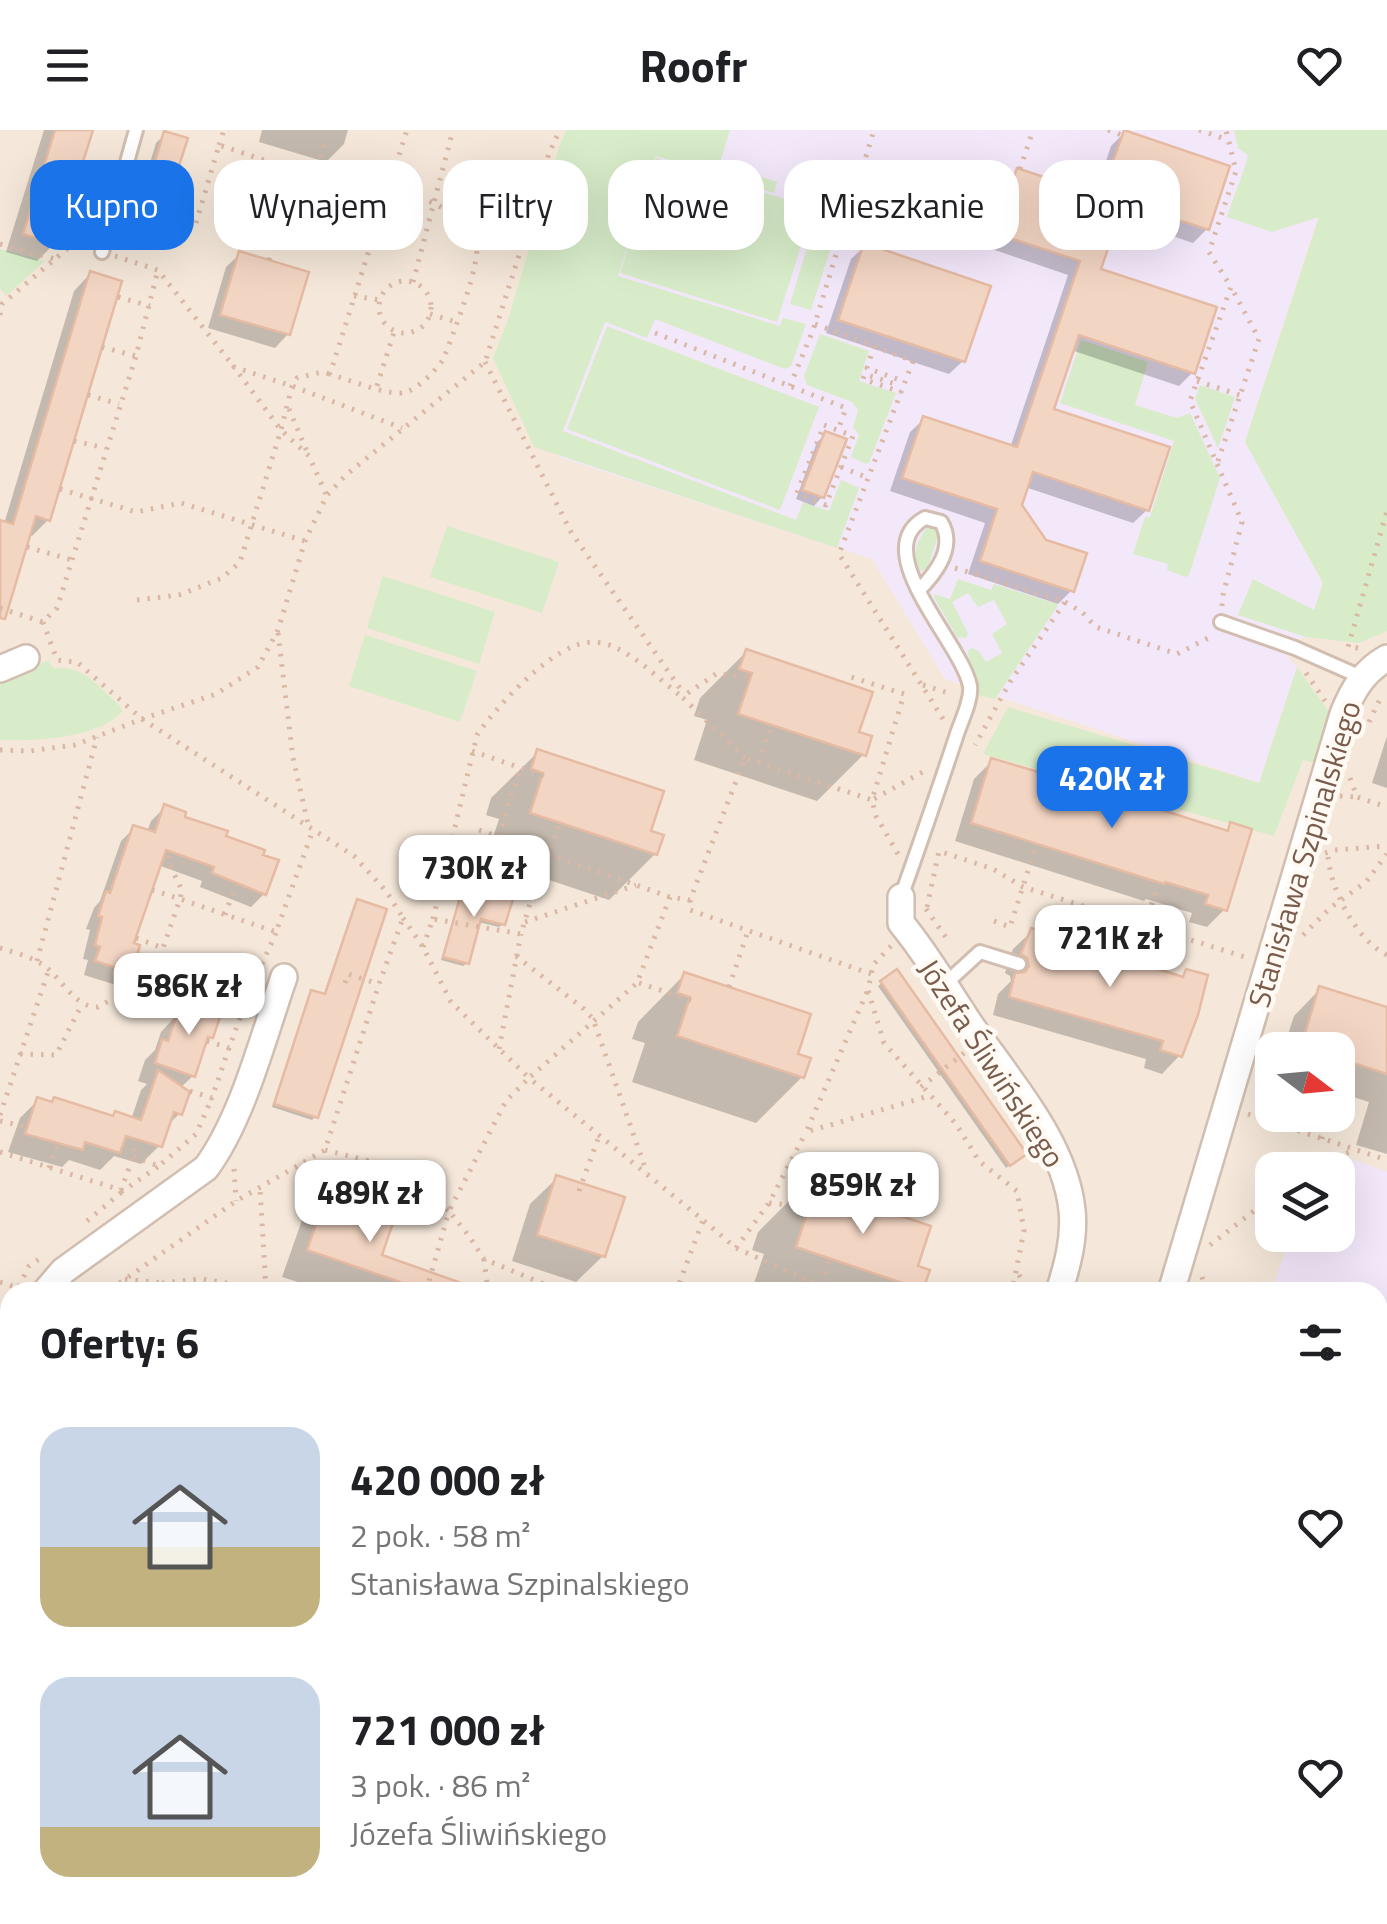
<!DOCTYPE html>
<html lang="pl">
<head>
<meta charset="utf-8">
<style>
  body { margin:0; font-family:"Titillium Web",sans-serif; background:#f6f6f6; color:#202124; height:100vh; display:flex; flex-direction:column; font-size:38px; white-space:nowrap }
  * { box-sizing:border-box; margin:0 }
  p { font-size:32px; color:#757577 }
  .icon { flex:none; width:55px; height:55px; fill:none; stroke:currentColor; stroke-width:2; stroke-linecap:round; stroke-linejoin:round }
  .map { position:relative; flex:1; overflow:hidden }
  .side { position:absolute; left:0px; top:1152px; width:1388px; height:642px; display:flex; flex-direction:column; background:#fff; border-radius:30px 30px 0 0; box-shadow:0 10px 40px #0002 }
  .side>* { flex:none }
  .guide { position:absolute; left:30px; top:30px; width:1328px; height:90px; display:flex; gap:20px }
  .needle { width:65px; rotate:106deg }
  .tools { position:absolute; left:1255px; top:902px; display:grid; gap:20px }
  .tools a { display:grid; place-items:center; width:100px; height:100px; border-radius:20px; background:#fff; box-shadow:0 10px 40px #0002; font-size:50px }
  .price { position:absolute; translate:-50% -85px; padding:0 22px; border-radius:20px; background:#fff; color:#222; font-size:32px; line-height:65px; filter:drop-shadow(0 2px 5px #0008) }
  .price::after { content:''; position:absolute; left:50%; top:60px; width:30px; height:22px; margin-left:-15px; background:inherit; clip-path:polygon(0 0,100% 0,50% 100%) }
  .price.selected { background:#1a73e8; color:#fff }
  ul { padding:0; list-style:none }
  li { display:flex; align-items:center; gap:30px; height:250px; padding:0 40px }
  li span { display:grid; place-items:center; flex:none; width:280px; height:200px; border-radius:30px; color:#555 }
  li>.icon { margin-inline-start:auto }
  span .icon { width:120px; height:120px; fill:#fffc; stroke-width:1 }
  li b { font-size:42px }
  h2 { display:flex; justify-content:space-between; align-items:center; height:120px; padding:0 40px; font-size:42px }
  .tag { padding:0 35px; border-radius:30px; background:#fff; box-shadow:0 10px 40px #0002; font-size:35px; line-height:90px }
  .tag.selected { background:#1a73e8; color:#fff }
  header { display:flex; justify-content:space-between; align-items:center; height:130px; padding:0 40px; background:#fff; font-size:45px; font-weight:700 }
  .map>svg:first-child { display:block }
  .residential { fill:#f5e8da; fill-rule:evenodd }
  .education { fill:#f3e8fa }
  .green { fill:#d8ecc9 }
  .shadow { fill:#0003 }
  .building { fill:#f3d5c3; stroke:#e6bba3; stroke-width:2.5 }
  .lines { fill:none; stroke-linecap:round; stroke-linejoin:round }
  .lane-casing { stroke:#d1beb0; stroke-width:18 }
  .street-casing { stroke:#d1beb0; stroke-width:30 }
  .secondary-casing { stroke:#d6c0b0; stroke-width:40 }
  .path { stroke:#d9b8a5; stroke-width:5; stroke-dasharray:2.5 8; stroke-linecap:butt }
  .lane { stroke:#fff; stroke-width:12 }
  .street { stroke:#fff; stroke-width:25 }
  .secondary { stroke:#fff; stroke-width:35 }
  .labels { text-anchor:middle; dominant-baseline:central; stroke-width:9; stroke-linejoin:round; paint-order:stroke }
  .street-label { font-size:30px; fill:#7a5c4d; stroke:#fffaf3 }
</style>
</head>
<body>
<header><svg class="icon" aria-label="menu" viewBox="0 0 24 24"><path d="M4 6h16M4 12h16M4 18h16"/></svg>Roofr<svg class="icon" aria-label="heart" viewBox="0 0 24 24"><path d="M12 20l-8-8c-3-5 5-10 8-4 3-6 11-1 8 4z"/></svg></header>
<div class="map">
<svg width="1387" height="1794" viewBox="0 0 1387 1794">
  <rect width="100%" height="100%" fill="#fdf6ec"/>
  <path class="residential" d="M0,0H1387V1391L1378,1387V1162H10V1456L0,1453ZM1272,920H1338V985H1272ZM1272,1040H1338V1105H1272Z"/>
  <g class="education">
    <polygon points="647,0 1311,0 1326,63 1245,312 1323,453 1306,507 1295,510 1288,528 1297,537 1259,653 945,549 872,429 559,327 552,306"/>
    <polygon points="1349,1028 1387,1042 1387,1250 1378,1246 1378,1162 1271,1162 1291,1105 1338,1105 1338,1040 1321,1040"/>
  </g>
  <g class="green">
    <polygon points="566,0 730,0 720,33 777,52 774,63 656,26 618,146 780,196 783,188 806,194 791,236 785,239 655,189 647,208 605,192 563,301 796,390 803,372 829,381 841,350 859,358 837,418 534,317 493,228 508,190 558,20"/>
    <path d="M1234,0H1387V501L1359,513L1306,507L1238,485L1253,449L1314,480L1323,453L1245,312L1319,87L1272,102L1227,87C1233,66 1243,47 1248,25L1238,18Z"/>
    <polygon points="656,28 813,78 777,192 620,143"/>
    <polygon points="816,88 838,95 811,180 790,174"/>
    <polygon points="0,119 45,131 6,166 0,158"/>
    <polygon points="607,196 819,277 780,380 567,299"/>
    <polygon points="820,204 869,221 859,251 896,263 869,333 866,334 851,327 859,305 853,297 858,280 852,272 807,255 804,246"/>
    <polygon points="1081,210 1148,232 1135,275 1177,288 1190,283 1220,348 1189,445 1186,447 1167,440 1168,434 1133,424 1145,387 1150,387 1174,311 1060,273"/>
    <polygon points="1200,255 1235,267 1218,318 1195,269"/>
    <polygon points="447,396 559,432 542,483 430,447"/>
    <path d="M929,396L934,397L938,405L928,437L922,441L917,440C910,428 919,405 929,396Z"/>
    <polygon points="383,446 495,482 479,534 367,498"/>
    <path d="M958,449L991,460L994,454L1057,474V477L995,569L977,565C975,550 969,535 968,520L972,518L979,521L986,532L1002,523L992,504L1007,494L994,470L978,477L968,463L952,472L968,504L966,508L957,507L935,469L934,464L950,469Z"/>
    <polygon points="365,505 477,541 460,592 349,556"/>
    <path d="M48,530L54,539C81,532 102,560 121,577L122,582C96,609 35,611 0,610V552Z"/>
    <polygon points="1297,537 1331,585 1317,634 1303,630 1274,706 983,624 1008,577 1259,653"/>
    <polygon points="199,1785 283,1785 182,1794 96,1794"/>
    <polygon points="418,1785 496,1785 496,1789 446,1794 313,1794"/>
    <polygon points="871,1785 983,1785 983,1794 773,1794"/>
  </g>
  <g class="shadow">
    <polygon points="44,0 90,0 55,113 37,131 6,122"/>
    <polygon points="262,0 348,0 344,14 326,32 259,12"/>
    <polygon points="1124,3 1207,99 1193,113 1116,87 1098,140 1193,242 1179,256 1071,220 1051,280 1147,380 1133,393 1025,357 1019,376 1072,460 1058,474 968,444 985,393 890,361 910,302 924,289 1010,318 1068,145 983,116 1004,54 1018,41 1094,67 1111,16"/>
    <polygon points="165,4 175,41 167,49 147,43 156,13"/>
    <polygon points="865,116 963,231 949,244 826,203 851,129"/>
    <polygon points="240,124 288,204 275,218 208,198 226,137"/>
    <polygon points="90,144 48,390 32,406 28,405 0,471 0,393 4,394 74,161"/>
    <polygon points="826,304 822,367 814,376 796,369 817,312"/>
    <polygon points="746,522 856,603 863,625 817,671 694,630 707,590 694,586 700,568"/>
    <polygon points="1387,606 1387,658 1372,653"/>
    <polygon points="538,622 655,724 609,770 486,729 499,689 486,685 491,668"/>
    <polygon points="992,631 1224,702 1231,695 1225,779 1207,797 1189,792 1192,783 1146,769 1144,771 955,711 974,649"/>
    <polygon points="165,677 182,688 223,708 264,764 251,777 200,757 202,751 158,735 131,815 129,841 116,855 84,845 88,830 83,829 90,800 86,799 94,778 100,771 121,711 134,698 147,702 151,691"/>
    <polygon points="465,756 503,794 499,797 478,792 467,833 463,836 441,830 462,760"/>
    <polygon points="357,772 315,987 312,990 272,977 309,866 312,863 323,866 354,776"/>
    <polygon points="1032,801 1179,849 1186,842 1180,925 1162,944 1144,938 1146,929 993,885 998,864 1011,851 1010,846 1005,843 1013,819"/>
    <polygon points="684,845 802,947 756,993 632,952 645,913 632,909 638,892"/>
    <polygon points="882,853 1020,1027 1006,1038 878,856"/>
    <polygon points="1320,859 1387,926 1387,1024 1356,1015 1369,972 1338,962 1338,920 1283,920 1294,886"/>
    <polygon points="188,873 210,907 203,914 193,946 180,958 180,983 166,997 159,1016 141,1034 114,1026 100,1040 69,1030 62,1037 8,1022 20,988 38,970 111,989 131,990 141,960 147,954 138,951 145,930 155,920 161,902"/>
    <polygon points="557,1048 603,1126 576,1152 512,1131 530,1074"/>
    <polygon points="804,1056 914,1137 921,1159 917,1162 751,1162 764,1124 752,1120 758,1102"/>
    <polygon points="328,1063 378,1127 471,1159 470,1162 329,1162 282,1147 302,1090"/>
    <polygon points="1378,1296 1387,1299 1387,1400 1378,1398"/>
  </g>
  <g class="building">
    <polygon points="55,0 93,0 57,114 23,104"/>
    <polygon points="1124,0 1230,36 1209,100 1124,72 1101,139 1217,177 1195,244 1079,205 1054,279 1170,317 1149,381 1033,342 1022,375 1046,410 1087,423 1074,462 980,431 997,379 902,348 923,286 1017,317 1080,131 994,103 1017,38 1101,66"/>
    <polygon points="164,1 188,8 177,42 154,35"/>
    <polygon points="864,113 991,156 965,232 838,190"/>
    <polygon points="239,121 309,142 290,205 220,185"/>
    <polygon points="90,141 122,151 50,391 36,386 5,489 0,488 0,390 13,394"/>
    <polygon points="825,301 847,309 824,368 802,360"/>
    <polygon points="746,519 873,562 859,602 872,606 866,626 738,584 752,543 739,539"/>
    <polygon points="537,619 664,661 651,701 664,705 657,725 530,683 543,643 531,639"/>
    <polygon points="991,628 1140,672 1140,673 1228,701 1230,692 1252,699 1227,781 1205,774 1208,765 1165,752 1164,754 971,693"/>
    <polygon points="164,674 186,682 185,687 228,701 226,706 265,720 263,725 279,730 266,765 212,743 214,737 166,720 134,813 140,815 132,843 95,831 100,817 95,815 102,787 98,786 106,761 110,763 133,695 155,702"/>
    <polygon points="464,753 513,769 505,795 481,789 469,834 443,827"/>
    <polygon points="357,769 387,779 318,988 274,974 311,860 325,864"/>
    <polygon points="1031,798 1183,847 1186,839 1208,845 1198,885 1182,927 1160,920 1163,911 1009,867 1015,843 1025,842 1029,836 1027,828 1021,824"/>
    <polygon points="897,839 1027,1024 1010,1036 880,851"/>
    <polygon points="684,842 811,884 798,924 811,928 804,948 677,906 690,867 677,863"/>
    <polygon points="1319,856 1387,877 1387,944 1338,928 1338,920 1311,920 1301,917"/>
    <polygon points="187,870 222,881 213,908 208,907 195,947 155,933 162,909 168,911 178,881 183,882"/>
    <polygon points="158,940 190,962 182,985 174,982 162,1017 126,1006 120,1023 85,1012 83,1020 25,1004 37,967 52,972 54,967 113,986 115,981 141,990"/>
    <polygon points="556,1045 625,1067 605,1127 537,1105"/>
    <polygon points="803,1053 931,1096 918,1136 930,1140 923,1160 796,1117 809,1077 797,1073"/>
    <polygon points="328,1060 396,1084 382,1125 481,1160 480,1162 396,1162 400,1152 307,1120"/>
  </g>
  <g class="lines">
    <g class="lane-casing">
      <g id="lane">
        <polyline points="102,122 136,0"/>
        <polyline points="1221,492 1295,518 1361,547"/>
        <path d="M901,767C920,714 938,661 956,607C960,593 972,571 970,556C962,513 866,421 925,388L941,392C956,417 937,442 919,460"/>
        <polyline points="944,855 980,822 1019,834"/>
        <polyline points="0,1416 10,1419"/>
      </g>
    </g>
    <g class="street-casing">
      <g id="street">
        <polyline points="0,539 26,528"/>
        <path d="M901,767V793C927,824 948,861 970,894C1008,949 1065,1012 1072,1080C1075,1109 1067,1136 1059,1162"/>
        <path d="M45,1162L63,1141L206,1038C243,988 263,907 284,847"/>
        <path d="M1171,1162L1343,584C1353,559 1364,541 1387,528"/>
        <polyline points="0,1284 10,1254"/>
        <polyline points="1378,1658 1387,1657"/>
        <polyline points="0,1789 45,1789 123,1785"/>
      </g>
    </g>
    <g class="secondary-casing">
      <g id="secondary">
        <polyline points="1378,1724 1387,1723"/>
        <polyline points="1378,1771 1387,1770"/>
        <polyline points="621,1794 718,1785"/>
        <polyline points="1123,1794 1224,1785"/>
      </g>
    </g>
    <g class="path">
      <polyline points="1108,0 1122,5"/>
      <polyline points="1199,0 1228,10"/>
      <polyline points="219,15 224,0"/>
      <polyline points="1020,39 1033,0"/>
      <polyline points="80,42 103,49"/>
      <polyline points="309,45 317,35 326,9"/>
      <path d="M391,55C414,65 468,83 476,109C483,131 452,206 443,230C434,242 421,256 407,262C393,268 347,249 330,244L407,0"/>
      <polyline points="459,87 501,57 537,69"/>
      <polyline points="65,90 91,98"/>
      <polyline points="196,93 219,15 309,45 373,106"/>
      <polyline points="0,114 55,129"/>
      <polyline points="115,126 158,140 234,237"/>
      <polyline points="269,130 295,40"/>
      <circle cx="405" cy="177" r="26"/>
      <polyline points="413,152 453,0"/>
      <polyline points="354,166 379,170"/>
      <polyline points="118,167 150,176"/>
      <polyline points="430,184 456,192"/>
      <polyline points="0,185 2,174 87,102"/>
      <polyline points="815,194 913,231 839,424 943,589"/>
      <polyline points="655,203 846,278 838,300"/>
      <polyline points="874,216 867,238 897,249 895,254 865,244 863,249 901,262"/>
      <polyline points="102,217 136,226"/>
      <polyline points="485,232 571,402 684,564"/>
      <polyline points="1197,251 1240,265"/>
      <polyline points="377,256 394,202"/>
      <polyline points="790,256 813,200 874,0"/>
      <polyline points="88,265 119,274"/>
      <polyline points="289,279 308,324"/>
      <polygon points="824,295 853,306 826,375 797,363"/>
      <polyline points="74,311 105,318"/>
      <polyline points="1218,331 1259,209 1231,157"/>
      <polyline points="841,337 868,348"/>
      <polyline points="60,359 136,382 181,373 305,411"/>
      <polyline points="326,364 309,326 281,300 234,237 292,256 402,298"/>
      <polyline points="27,417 72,430"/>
      <polyline points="955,438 1065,472 1010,552 975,615"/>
      <polyline points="137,470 179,465 222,448 240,432 281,300 292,256 297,248 322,242 330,244"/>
      <polyline points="1065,472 1082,482 1096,497 1177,524 1214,505"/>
      <polyline points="1222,476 1223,465 1242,392 1190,271 1231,157 1209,122 1236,41 1226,0"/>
      <polyline points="0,478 43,492 57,478 136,226 158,140"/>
      <polyline points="43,492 57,530 77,532 142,589 354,726 386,761 403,788 379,854 325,1020 236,1071 107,1162"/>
      <polyline points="278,503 293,628 308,694"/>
      <polyline points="1358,518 1348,517 1387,381"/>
      <polyline points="1306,543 1325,571"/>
      <polyline points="923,555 951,564"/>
      <polyline points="1369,592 1381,567"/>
      <polyline points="0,620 29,621 75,615 142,589 216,564 258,537 278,500 305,411 327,365 346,345 485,232 537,69 549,23 560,0"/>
      <polyline points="472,621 547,647"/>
      <polyline points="745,628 682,567 716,544 755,547"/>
      <polyline points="759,632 771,595"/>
      <polyline points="1350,648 1357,667 1387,677"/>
      <polyline points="1340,666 1357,667"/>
      <polyline points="479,700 670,767 690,770 745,628 872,670 904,564 848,546"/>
      <polyline points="499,706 520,638"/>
      <polyline points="1325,723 1335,720 1387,716"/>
      <polyline points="898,724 876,686 872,670 928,639"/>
      <path d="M1328,727C1331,760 1356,810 1387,825"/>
      <polyline points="152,760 180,769 182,760 169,734 169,718"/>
      <polyline points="670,767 637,853 529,948 703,1090 676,1162"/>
      <polyline points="690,770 690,780 871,844"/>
      <polyline points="927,777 939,721 993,739 1023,757 1245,827"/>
      <polyline points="926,779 947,809"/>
      <polyline points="225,785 238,748"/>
      <polyline points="403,788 423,817 451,872 529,948 506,971 449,1081 469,1106 484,1129 563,1162"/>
      <path d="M433,789L477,605C497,576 541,529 574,516C585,511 601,511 612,516C638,527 660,550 682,567"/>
      <polyline points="994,791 1010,797 1035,719"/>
      <polyline points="525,792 636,755"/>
      <polyline points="1303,805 1330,778 1366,752 1387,724"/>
      <polyline points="136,808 163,818"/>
      <polyline points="891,816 873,835 868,860 884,913 956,994 979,1031 1017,1061 1024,1100 1012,1162"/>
      <polyline points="423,817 433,789 521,804 533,763 560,693"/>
      <path d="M0,818C13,822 28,826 40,833C60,844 73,878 98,877L156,844L159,839"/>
      <polyline points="1136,825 1157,757"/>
      <polyline points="516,826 584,879 593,889 647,1043"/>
      <polyline points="37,831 97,607"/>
      <polyline points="262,834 276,803"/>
      <polyline points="345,853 348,844 379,854"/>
      <polyline points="639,853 693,871"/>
      <polyline points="729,857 748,801"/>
      <polyline points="867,862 806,1002 929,966"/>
      <polyline points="247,868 159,839 163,818 180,769 276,802 313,700"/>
      <polyline points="207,911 229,918 253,853"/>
      <polyline points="499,919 521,804"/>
      <polyline points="20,924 56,925 82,874"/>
      <polyline points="1338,952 1346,922"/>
      <polyline points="921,957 964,923"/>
      <polyline points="190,961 212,968 229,918"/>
      <polyline points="1248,984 1387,1030"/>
      <polyline points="0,985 49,839"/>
      <polyline points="0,991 27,997"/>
      <polyline points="1322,1009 1328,985"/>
      <polyline points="325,1020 366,1030 425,1062 449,1081 429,1151"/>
      <polyline points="0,1022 121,1060 133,1027 135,1009"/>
      <polyline points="133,1027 159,1036 196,1004 212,968"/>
      <polyline points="49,1038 59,1009"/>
      <polyline points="234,1039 236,1071"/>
      <polyline points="1308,1040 1330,1028 1356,1020"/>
      <polyline points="121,1060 123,1061 159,1036"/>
      <polyline points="579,1061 599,1006"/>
      <polyline points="769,1073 790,1075 812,1081"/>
      <polyline points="350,1077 366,1030"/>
      <polyline points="87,1091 123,1061"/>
      <polyline points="704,1091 736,1118 811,1152 798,1162"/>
      <polyline points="1210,1115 1272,1067"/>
      <polyline points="736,1118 769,1073 806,1002"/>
      <polyline points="484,1129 488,1162"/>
      <polyline points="1019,1145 1029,1162"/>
      <polyline points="1202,1147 1207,1162"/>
      <polyline points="125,1149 162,1153 159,1162"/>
      <polyline points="0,1152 18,1158 29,1136 39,1129"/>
      <polyline points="811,1152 845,1162"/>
      <polyline points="162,1153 201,1149 266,1159 260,1059"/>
      <polyline points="822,1154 830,1129"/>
      <polyline points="0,1215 10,1184"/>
      <polyline points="0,1391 10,1362"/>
      <polyline points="1378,1407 1387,1410"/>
      <polyline points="1378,1483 1387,1486"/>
      <polyline points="1013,1785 1014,1794"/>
      <polyline points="253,1794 346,1785"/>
    </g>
    <use href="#lane" class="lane"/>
    <use href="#street" class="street"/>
    <use href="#secondary" class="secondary"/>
  </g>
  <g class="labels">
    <g class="street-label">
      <text transform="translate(1304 724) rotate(-73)">Stanisława Szpinalskiego</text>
      <text transform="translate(992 933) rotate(57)">Józefa Śliwińskiego</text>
    </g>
  </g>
</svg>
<div class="tools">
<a><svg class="needle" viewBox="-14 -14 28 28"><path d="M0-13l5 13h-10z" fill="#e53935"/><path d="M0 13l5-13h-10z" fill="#757577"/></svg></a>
<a><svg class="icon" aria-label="layers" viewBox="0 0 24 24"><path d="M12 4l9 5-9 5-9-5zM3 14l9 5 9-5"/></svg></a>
</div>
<b class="price selected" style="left:1112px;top:701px">420K zł</b>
<b class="price" style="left:474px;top:790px">730K zł</b>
<b class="price" style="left:1110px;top:860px">721K zł</b>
<b class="price" style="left:189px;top:908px">586K zł</b>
<b class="price" style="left:863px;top:1107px">859K zł</b>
<b class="price" style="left:370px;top:1115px">489K zł</b>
<div class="guide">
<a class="tag selected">Kupno</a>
<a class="tag">Wynajem</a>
<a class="tag">Filtry</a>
<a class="tag">Nowe</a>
<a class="tag">Mieszkanie</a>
<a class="tag">Dom</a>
</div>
<section class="side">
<h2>Oferty: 6<svg class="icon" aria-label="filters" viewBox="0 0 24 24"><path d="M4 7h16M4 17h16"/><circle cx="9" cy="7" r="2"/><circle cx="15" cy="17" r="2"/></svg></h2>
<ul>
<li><span style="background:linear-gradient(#c9d6e8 60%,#c2b280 0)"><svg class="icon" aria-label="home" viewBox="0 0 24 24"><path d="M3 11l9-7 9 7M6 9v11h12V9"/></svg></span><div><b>420 000 zł</b><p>2 pok. · 58 m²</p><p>Stanisława Szpinalskiego</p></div><svg class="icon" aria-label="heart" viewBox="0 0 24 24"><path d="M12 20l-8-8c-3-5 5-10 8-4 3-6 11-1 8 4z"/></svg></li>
<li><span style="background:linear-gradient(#c9d6e8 75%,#c2b280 0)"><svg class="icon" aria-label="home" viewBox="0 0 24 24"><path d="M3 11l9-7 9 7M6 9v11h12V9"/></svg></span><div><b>721 000 zł</b><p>3 pok. · 86 m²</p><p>Józefa Śliwińskiego</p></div><svg class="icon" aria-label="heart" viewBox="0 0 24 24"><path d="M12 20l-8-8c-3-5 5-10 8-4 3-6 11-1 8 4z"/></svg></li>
</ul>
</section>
</div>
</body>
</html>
